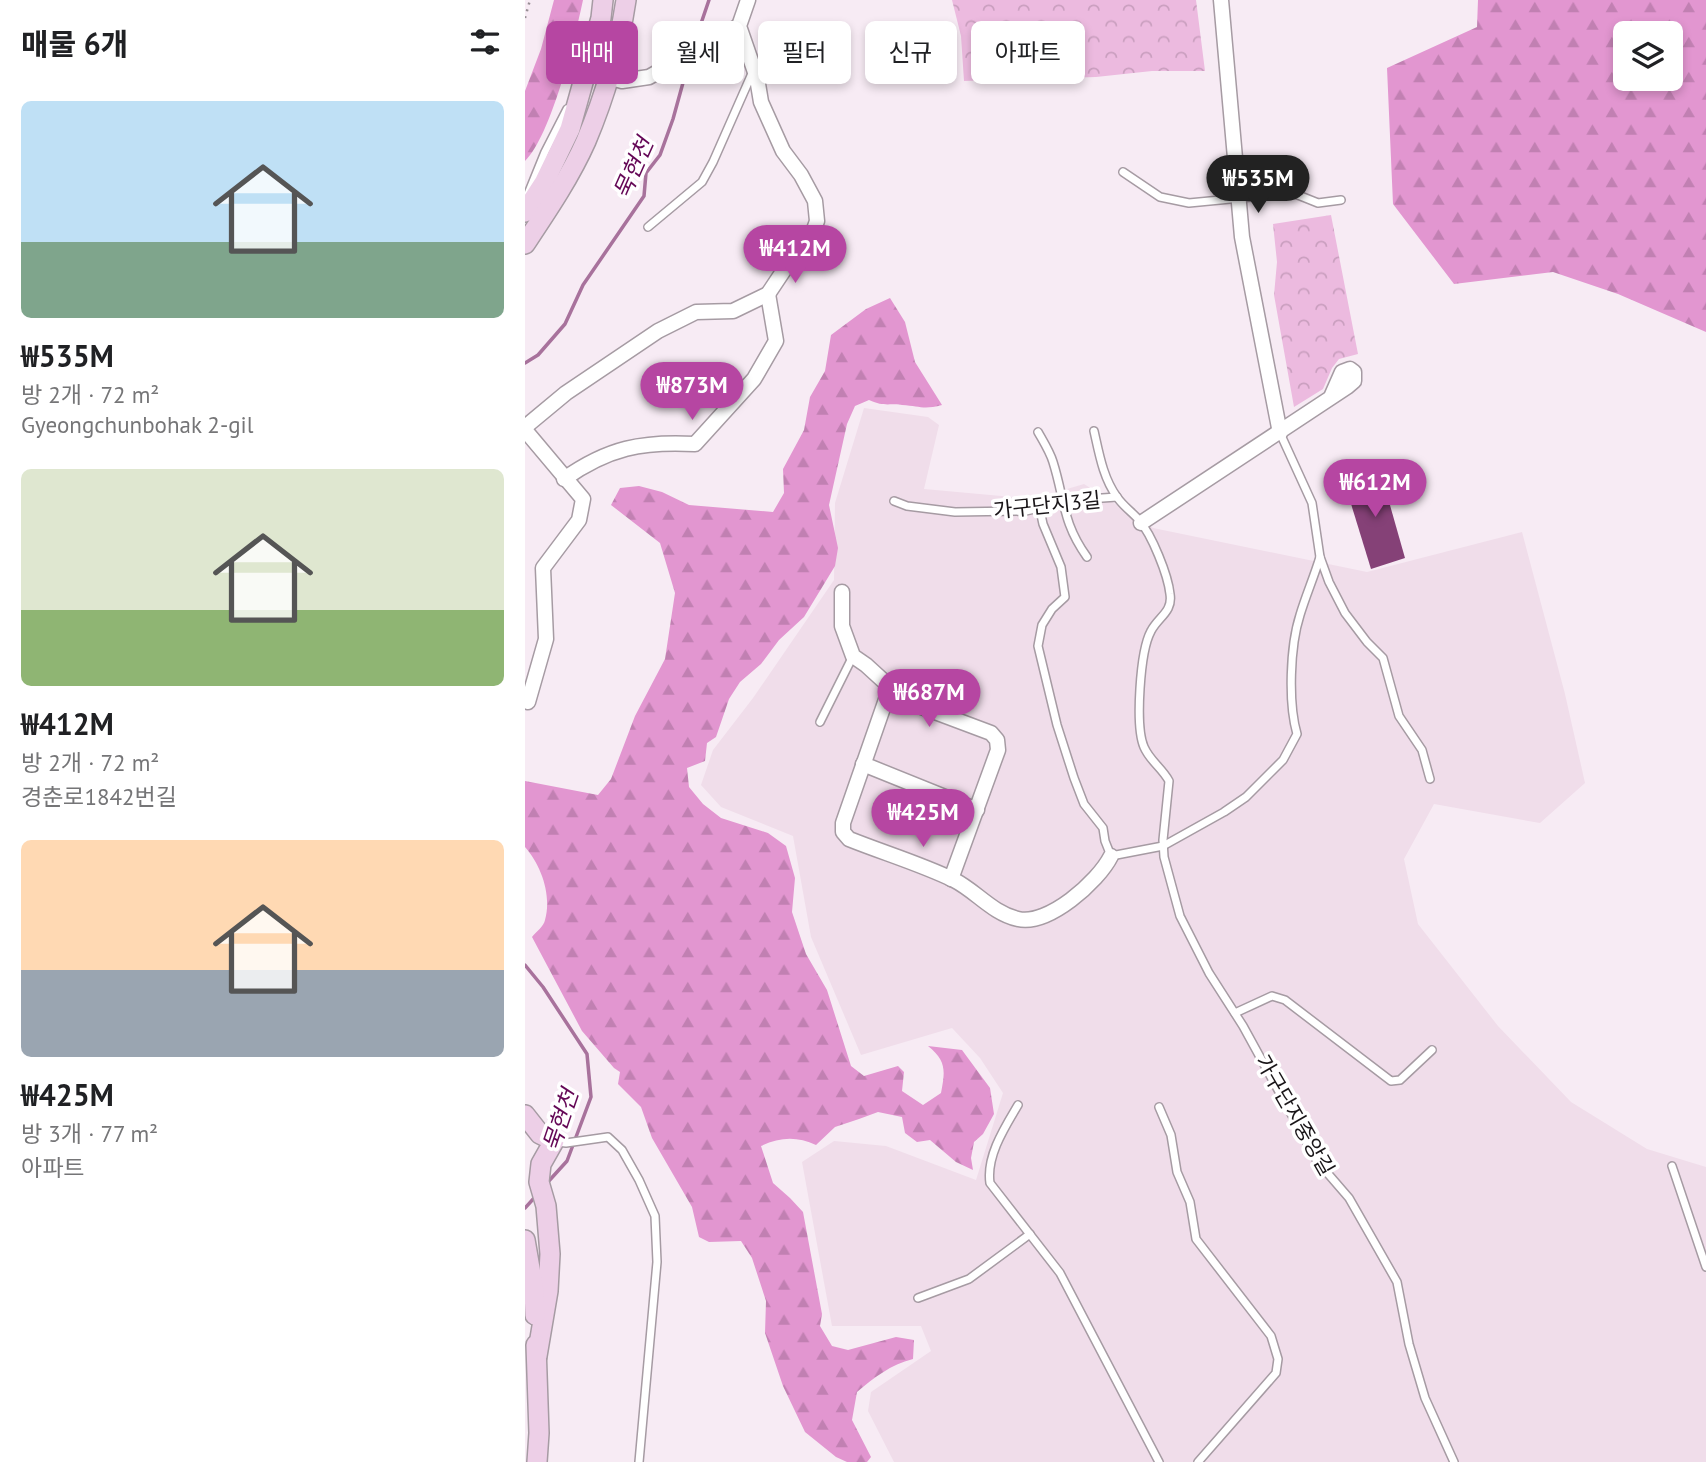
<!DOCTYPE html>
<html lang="ko">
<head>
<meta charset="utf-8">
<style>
  body { margin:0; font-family:"PT Sans","Noto Sans KR",sans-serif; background:#f6f6f6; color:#202124; height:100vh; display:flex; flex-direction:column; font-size:26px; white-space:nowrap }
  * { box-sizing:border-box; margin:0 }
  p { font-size:23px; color:#757577 }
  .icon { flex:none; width:38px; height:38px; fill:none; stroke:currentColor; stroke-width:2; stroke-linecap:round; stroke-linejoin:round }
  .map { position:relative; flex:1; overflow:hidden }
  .sheet { display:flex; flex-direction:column; background:#fff; width:525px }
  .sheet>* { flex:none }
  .hud { position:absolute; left:21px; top:21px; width:665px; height:63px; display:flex; gap:14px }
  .controls { position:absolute; left:1088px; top:21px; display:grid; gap:14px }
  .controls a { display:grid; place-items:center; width:70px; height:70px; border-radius:10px; background:#fff; box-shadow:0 4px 10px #0003; font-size:35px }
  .price { position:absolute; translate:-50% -60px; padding:0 16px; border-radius:24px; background:#b646a2; color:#fff; font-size:23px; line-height:46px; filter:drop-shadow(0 2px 4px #0008) }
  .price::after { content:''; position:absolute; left:50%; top:42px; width:21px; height:16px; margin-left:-10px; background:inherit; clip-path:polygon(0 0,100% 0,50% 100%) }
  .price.active { background:#222; color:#fff }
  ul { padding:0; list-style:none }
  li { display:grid; align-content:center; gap:14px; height:371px; padding:0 21px }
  li span { display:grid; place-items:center; height:217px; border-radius:10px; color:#555 }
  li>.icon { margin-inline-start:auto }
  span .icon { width:126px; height:126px; fill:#fffc; stroke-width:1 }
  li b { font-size:30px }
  h2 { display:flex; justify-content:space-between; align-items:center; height:84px; padding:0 21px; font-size:30px }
  .pill { padding:0 24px; border-radius:10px; background:#fff; box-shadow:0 4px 10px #0003; font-size:24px; line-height:63px }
  .pill.active { background:#b646a2; color:#fff }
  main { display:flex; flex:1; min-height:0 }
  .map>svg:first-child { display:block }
  .built { fill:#f0ddea }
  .forest { fill:url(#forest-firs); fill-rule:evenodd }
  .park { fill:url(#park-crowns) }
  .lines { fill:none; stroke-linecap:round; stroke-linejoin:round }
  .stream { stroke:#a8729c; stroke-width:3.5 }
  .building { fill:#854177 }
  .lane-casing { stroke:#a69ba3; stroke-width:10 }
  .street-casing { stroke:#a69ba3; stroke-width:17 }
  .secondary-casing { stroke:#a69ba3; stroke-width:22 }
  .path { stroke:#968d93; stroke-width:2.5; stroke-dasharray:2 5; stroke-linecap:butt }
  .lane { stroke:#fff; stroke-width:7 }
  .street { stroke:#fff; stroke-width:14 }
  .secondary { stroke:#edcfe7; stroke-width:19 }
  .labels { text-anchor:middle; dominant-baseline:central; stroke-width:7; stroke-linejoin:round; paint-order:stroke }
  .street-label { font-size:21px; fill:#191518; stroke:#fff }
  .water-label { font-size:23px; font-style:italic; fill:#640756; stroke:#fff }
</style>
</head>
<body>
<main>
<section class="sheet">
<h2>매물 6개<svg class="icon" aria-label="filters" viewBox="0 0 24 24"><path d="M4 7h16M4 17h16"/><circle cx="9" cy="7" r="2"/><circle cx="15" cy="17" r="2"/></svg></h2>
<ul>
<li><span style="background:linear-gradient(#bfe0f5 65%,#7fa58c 0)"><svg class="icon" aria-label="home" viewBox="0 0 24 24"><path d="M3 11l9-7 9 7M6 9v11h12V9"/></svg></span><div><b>₩535M</b><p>방 2개 · 72 m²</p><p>Gyeongchunbohak 2-gil</p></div></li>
<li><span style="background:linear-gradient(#dfe7d0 65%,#8fb573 0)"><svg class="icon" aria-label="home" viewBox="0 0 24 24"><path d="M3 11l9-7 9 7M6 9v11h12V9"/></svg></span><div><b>₩412M</b><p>방 2개 · 72 m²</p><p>경춘로1842번길</p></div></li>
<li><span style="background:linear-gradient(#ffd9b3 60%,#9aa5b1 0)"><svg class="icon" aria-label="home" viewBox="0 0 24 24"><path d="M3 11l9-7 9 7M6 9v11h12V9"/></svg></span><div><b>₩425M</b><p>방 3개 · 77 m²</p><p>아파트</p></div></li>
</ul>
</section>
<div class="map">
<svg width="1181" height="1462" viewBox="0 0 1181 1462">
  <defs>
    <pattern id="forest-firs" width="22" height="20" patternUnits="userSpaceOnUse" patternTransform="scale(1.75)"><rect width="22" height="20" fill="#e296d0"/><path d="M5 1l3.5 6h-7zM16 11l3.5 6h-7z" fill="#c180b2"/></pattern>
    <pattern id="park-crowns" width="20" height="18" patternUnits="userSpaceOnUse" patternTransform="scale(1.75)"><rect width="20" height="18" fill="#ecbadf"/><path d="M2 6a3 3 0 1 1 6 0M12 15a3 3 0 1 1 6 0" fill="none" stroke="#ca9fbf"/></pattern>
  </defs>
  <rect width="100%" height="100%" fill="#f7ebf4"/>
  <polygon class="built" points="339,408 403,417 414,425 399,489 508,499 559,484 628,528 842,572 997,532 1040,694 1060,783 1015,823 909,804 879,859 893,924 973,1026 1046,1102 1122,1149 1181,1167 1181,1462 369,1462 343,1411 346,1392 406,1351 396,1326 307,1326 277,1162 309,1141 361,1146 451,1180 478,1093 455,1058 427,1028 336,1055 286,937 268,836 196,807 176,785 188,750 228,698 309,580 310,503"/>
  <g class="forest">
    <path d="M29,0H58C50,38 26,136 0,161V91L16,49Z"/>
    <path d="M953,0H1181V332L1093,294L1028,272L929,284L868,204L862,68L952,27ZM1101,33H1146V79H1101Z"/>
    <path d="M365,298L380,322L390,362L417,405C398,410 395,406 377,405C363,403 359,407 344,400L330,406L322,424L304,505L313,548L310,566L279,617L254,640L236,664L215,682L204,699L191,737L182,743L180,761L162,768L164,787L178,804L196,818L243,833L261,846L270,878L267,912L281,954L302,990L326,1066L339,1076L373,1066L379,1072L377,1091L398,1105L416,1093C420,1072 422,1061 403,1046L437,1050L465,1088L469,1114L458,1134L449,1142L446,1158L448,1170L431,1162L405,1140L392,1142L380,1133L377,1117L353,1112L334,1119L310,1127L291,1145C272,1136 255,1137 236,1146L248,1183L265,1198L278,1212L297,1314L295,1326L307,1346L323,1350L371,1337L389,1340L388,1359C365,1365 350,1377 332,1392L327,1420L346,1457L342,1462H322L311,1457L280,1432L258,1386L240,1333L241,1301L227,1258L216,1241L184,1242L174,1237L167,1207L127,1138L116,1107L93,1084L95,1072L89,1068L57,1031L7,937C11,932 19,926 20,920C27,895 16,865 0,847V781L73,795L86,779L110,716L140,659L150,593L135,543L86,505L95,488L114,486L137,492L164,505L248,512L259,493L258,469L279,430L285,397L300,371L306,335L341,309Z"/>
  </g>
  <g class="park">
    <polygon points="427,0 671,0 680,71 627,71 571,77 439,81 436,36"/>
    <polygon points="806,215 833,354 814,359 807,368 798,389 769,407 749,295 752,262 748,224"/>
  </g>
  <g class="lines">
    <g class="stream">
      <polyline points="168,47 184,0"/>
      <polyline points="0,363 13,355 40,324 58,285 119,196 121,173 135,155 148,119 164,61"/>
      <polyline points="0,965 18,987 62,1054 66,1097 42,1161 22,1183"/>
      <polyline points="0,1208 10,1197"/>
    </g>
  </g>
  <polygon class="building" points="855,470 880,558 846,569 819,481"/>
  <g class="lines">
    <g class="lane-casing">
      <g id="lane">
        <polyline points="598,172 635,197 664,203 768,193 793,203 816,200"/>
        <polyline points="3,194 20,152 42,109"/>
        <polyline points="123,227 177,182 188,162 229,69"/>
        <path d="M569,431C574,453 578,478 592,497C598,506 607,512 614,520C627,535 643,575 645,594C648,612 633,617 626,631C615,651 610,726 619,747C625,761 637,768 644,781L638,840L639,857L655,916L684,973L718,1026L792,1161L824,1198L872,1282L884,1344L900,1398L929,1462"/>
        <path d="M513,432C518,441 525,452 528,462C540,500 537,522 562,557"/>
        <polyline points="755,433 787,503 795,557 804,582 820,613 842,642 858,658 874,716 897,750 905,779"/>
        <polyline points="369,501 382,506 430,512 501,511 548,500 592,497"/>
        <path d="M515,510L518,524L536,567L540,597L527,609L517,625L513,646L532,725L549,778L559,804L578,828L580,841L586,856L638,846L699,812L721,797L758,760L772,734C763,703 765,646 775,615C781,595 789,577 795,557"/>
        <polyline points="295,722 328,656"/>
        <polyline points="710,1013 747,996 760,1000 866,1081 875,1080 907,1050"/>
        <path d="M493,1105C480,1127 461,1156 465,1183L535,1273L634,1462"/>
        <polyline points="634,1107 646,1135 652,1172 665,1202 671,1239 746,1336 753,1359 751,1373 673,1462"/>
        <polyline points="32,1142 41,1143 83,1137 97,1150 114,1180 130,1216 132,1262 114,1462"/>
        <polyline points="1147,1166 1181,1267"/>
        <polyline points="393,1298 444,1279 505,1234"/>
      </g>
    </g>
    <g class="street-casing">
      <g id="street">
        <polyline points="696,0 717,237 755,433"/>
        <polyline points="62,71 97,81 124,77 214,26"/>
        <polyline points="0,427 41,393 133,331 171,312 208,311 243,294 261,267 287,235 292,221 290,201 276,175 258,151 236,102 232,78 214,26 223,0"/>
        <polyline points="0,430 58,499 54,520 18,568 21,639 3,702"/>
        <path d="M39,479C83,448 117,441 170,444L229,379L251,341L243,294"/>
        <polyline points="616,523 822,387 829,381 829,372 825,369 817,372 806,397"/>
        <polyline points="317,592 317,626 328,656 341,665 375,696 394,706 466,733 472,740 473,750 426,879"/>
        <path d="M365,688L318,823V832L324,839C359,853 396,864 429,880C451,891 467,913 493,919C523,926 573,882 586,856"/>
        <polyline points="338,764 452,810"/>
      </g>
    </g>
    <g class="secondary-casing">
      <g id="secondary">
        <polyline points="0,212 19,183 45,129 76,18 78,0"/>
        <path d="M0,244C22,211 45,177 61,141C80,96 94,47 101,0"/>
        <polyline points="0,1115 15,1134 29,1141 16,1164 14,1182 21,1206 25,1254 23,1291 12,1356"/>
        <polyline points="0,1240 9,1291 10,1315"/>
        <polyline points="11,1345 14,1433 12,1462"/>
      </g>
    </g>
    <polyline class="path" points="0,18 5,0"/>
    <use href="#lane" class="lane"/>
    <use href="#street" class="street"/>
    <use href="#secondary" class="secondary"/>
  </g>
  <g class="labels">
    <g class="street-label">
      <text transform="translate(522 505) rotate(-6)">가구단지3길</text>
      <text transform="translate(770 1115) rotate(60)">가구단지중앙길</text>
    </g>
    <g class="water-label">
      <text transform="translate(108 168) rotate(-66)">묵현천</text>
      <text transform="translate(35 1120) rotate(-71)">묵현천</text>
    </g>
  </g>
</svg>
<div class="controls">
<a><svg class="icon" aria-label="layers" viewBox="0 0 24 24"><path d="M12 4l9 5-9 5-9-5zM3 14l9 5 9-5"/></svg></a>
</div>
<b class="price active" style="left:733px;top:215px">₩535M</b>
<b class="price" style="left:270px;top:285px">₩412M</b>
<b class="price" style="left:167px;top:422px">₩873M</b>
<b class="price" style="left:850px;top:519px">₩612M</b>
<b class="price" style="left:404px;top:729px">₩687M</b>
<b class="price" style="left:398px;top:849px">₩425M</b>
<div class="hud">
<a class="pill active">매매</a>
<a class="pill">월세</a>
<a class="pill">필터</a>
<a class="pill">신규</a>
<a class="pill">아파트</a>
</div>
</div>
</main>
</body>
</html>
